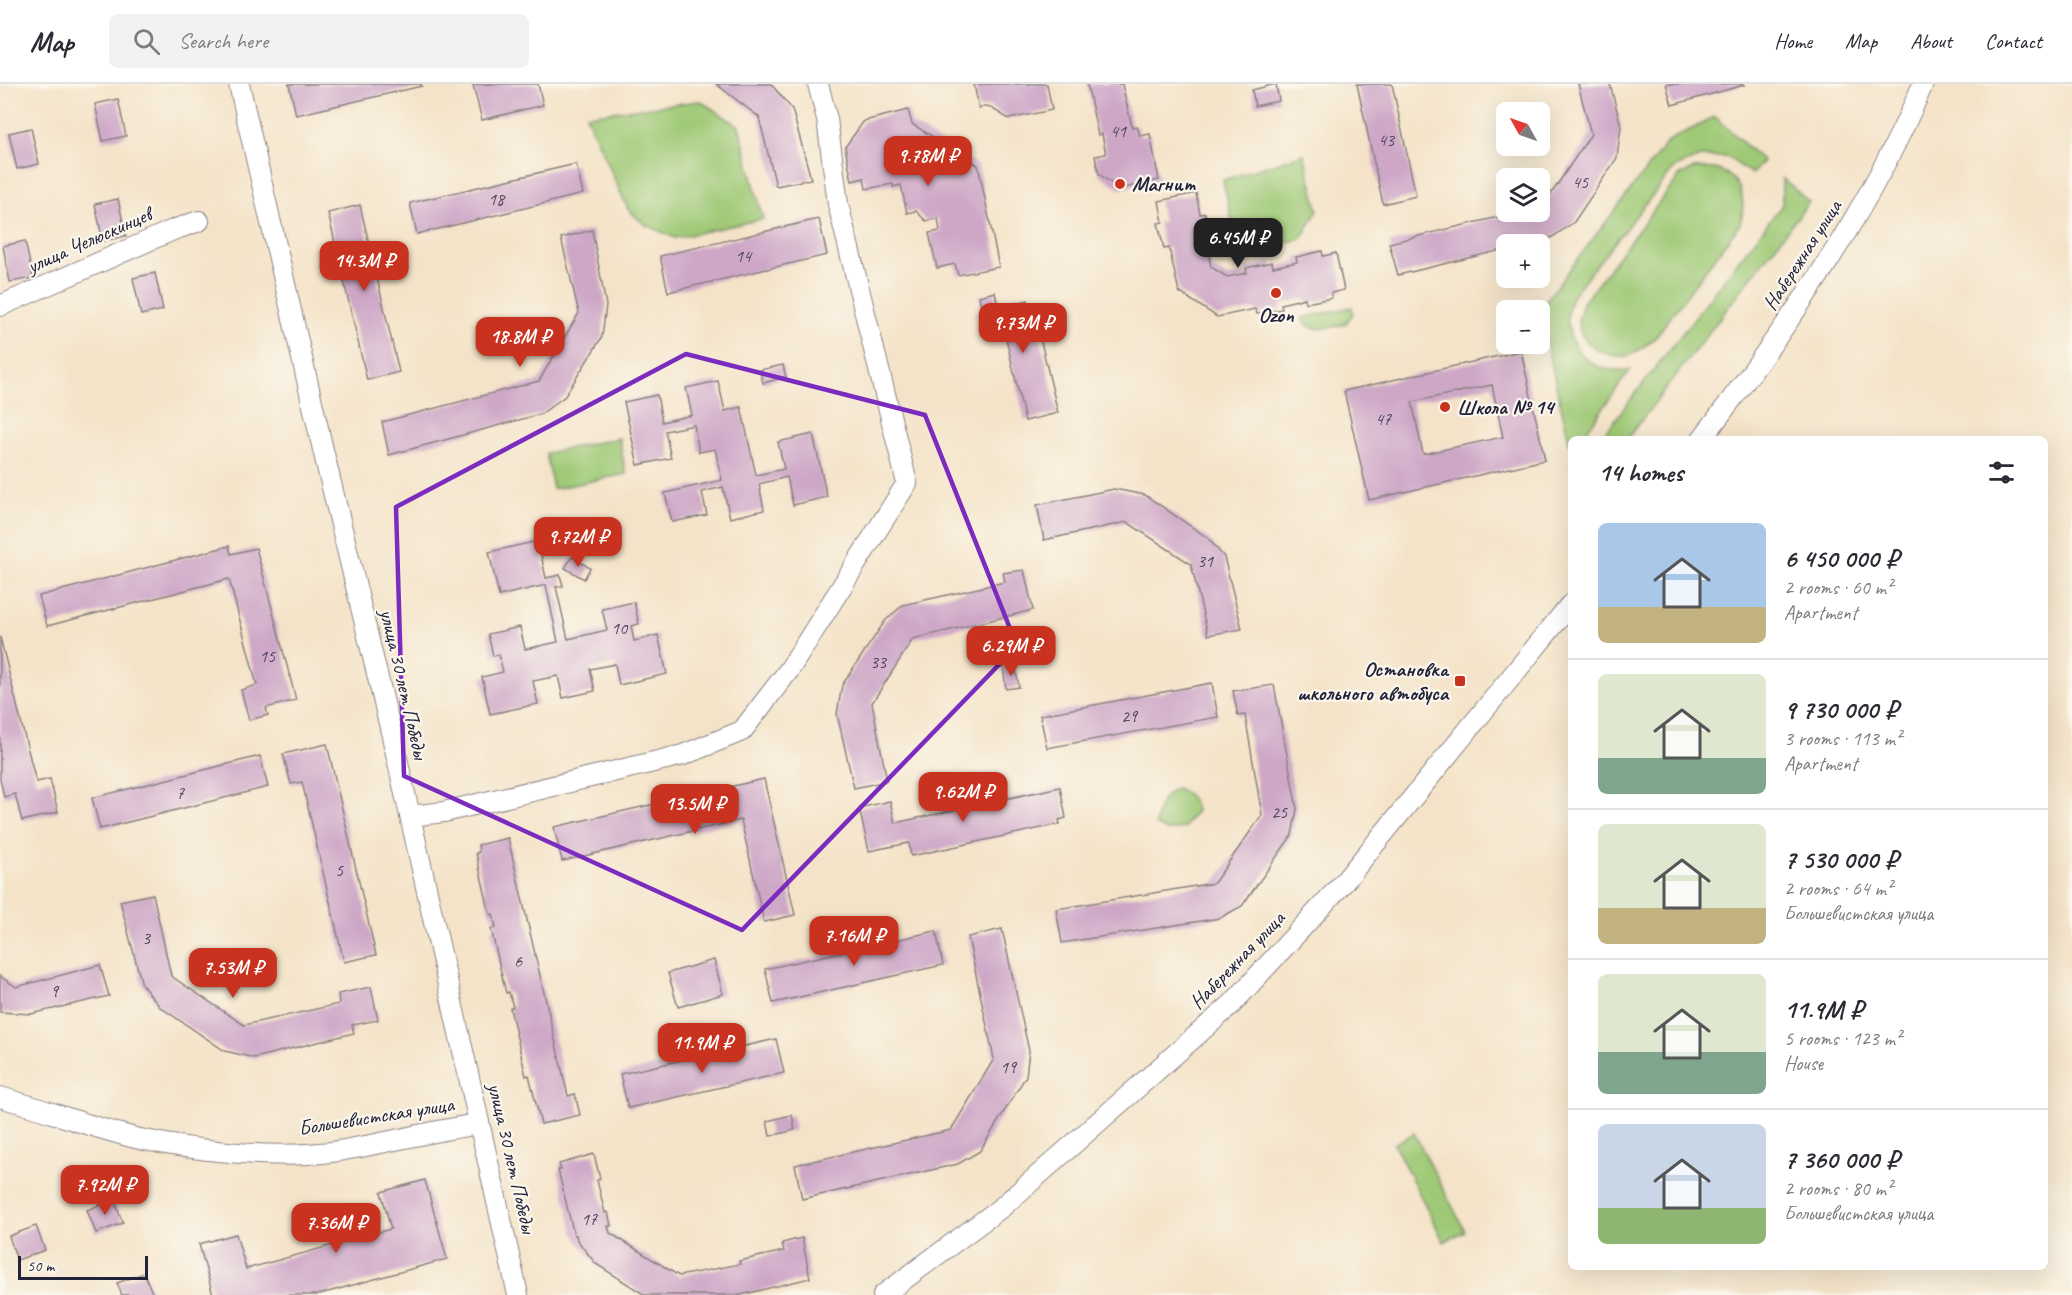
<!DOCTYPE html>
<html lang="en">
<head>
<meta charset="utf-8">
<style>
  body { margin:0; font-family:Caveat,sans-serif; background:#f2f2f3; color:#2b2b33; height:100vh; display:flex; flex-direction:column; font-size:22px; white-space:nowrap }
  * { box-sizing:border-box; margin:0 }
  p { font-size:20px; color:#7c7c81 }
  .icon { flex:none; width:33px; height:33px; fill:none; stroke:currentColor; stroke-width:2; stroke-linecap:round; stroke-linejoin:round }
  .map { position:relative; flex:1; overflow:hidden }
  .side { position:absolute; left:1568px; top:352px; width:480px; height:834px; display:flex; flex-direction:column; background:#fff; border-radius:9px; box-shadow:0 6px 24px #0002 }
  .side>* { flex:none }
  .needle { width:39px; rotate:310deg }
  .fabs { position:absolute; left:1496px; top:18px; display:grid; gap:12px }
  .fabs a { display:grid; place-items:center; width:54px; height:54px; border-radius:9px; background:#fff; box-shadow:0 6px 24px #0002; font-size:30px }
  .scale { position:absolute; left:18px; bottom:15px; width:130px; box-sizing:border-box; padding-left:6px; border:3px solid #22223b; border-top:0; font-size:16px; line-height:21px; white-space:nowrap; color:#22223b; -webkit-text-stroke:4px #fbf7ec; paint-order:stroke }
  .price { position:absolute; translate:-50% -51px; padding:0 14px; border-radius:12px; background:#c8321e; color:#fff; font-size:20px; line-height:39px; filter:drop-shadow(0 2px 3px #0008) }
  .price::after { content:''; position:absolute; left:50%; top:36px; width:18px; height:14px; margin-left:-9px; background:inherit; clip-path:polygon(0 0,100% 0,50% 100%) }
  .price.active { background:#222; color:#fff }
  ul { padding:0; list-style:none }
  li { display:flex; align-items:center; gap:18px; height:150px; padding:0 30px }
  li+li { border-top:2px solid #e1e1e2 }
  li span { display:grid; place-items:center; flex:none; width:168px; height:120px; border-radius:9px; color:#555 }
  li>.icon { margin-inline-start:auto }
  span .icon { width:72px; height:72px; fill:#fffc; stroke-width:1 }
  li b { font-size:26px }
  h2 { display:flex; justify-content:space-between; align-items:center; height:72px; padding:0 30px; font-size:26px }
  header { display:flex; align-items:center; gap:36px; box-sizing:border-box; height:84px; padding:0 30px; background:#fff; border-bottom:2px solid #e1e1e2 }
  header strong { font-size:28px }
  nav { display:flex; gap:33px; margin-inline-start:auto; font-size:21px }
  .search { width:420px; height:54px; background:#f2f2f3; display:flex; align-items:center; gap:15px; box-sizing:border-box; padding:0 21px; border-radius:9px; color:#7c7c81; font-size:22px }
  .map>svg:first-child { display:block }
  .green { fill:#9fc976; stroke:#607658; stroke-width:1.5 }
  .building { fill:#cea7c7; fill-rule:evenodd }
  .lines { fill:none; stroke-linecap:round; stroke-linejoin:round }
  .minor-casing { stroke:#8b8282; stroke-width:22 }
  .minor { stroke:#fff; stroke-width:20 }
  .marked { fill:none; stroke:#7b2cbf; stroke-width:4.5; stroke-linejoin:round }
  .poi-dot { fill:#c8321e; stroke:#fbf7ec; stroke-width:2 }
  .labels { text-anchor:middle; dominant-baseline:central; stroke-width:4.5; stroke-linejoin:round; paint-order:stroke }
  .number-label { font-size:18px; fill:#4d435e }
  .poi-label { font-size:21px; font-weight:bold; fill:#22223b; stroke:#fbf7ec; text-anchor:start }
  .street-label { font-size:21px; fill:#22223b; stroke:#fbf7ec }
</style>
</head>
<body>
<header>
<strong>Map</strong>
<div class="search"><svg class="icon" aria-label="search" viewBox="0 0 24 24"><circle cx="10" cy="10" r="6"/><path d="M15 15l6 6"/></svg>Search here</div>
<nav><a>Home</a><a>Map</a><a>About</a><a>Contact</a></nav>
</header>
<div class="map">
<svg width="2072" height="1211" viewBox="0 0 2072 1211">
  <rect width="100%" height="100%" fill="#fbf7ec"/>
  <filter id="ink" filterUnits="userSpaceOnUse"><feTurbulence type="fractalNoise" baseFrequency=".0167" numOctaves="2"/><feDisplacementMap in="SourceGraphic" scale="12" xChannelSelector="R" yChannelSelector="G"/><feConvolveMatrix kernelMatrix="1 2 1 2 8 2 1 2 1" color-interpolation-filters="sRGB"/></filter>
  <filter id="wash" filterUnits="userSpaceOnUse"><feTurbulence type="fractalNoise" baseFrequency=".008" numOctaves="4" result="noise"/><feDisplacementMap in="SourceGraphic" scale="24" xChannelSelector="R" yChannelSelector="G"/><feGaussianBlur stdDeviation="1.35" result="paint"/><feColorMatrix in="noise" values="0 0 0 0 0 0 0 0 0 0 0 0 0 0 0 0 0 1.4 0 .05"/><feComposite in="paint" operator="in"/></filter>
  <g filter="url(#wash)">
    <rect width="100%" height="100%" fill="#f4e3c8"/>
    <g class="green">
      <polygon points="700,17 739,42 763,135 675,154 644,140 628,125 586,31"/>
      <path d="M1715,33L1763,77L1752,90L1727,73H1700L1675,83L1574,209C1560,236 1570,268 1597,282C1607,287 1619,286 1630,286L1581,355L1570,356V361L1543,245L1547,215L1668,57Z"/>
      <polygon points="1304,70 1318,126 1301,155 1239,169 1223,96"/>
      <path d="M1694,85C1700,85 1707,84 1713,85C1741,90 1747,116 1740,140L1654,255C1646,260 1639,268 1630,271C1610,277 1580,261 1578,238C1578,233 1582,225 1583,219L1681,90Z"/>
      <polygon points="1782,94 1809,118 1627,355 1600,355 1782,121"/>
      <path d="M1352,223L1353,230L1345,240C1330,243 1311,252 1302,234Z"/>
      <polygon points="619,354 626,390 553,405 546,369"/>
      <path d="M1176,704C1187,708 1194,716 1196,727L1184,744L1167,747L1155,741C1158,724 1161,713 1176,704Z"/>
      <polygon points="1414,1049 1465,1147 1444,1158 1394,1060"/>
    </g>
    <g id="blocks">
      <g class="building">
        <polygon points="289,0 421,0 422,2 296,31"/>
        <polygon points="478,0 538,0 543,21 482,36 473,1"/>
        <polygon points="716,0 771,0 792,25 811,95 776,102 759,33"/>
        <polygon points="974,0 1047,0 1052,26 1009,35 988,22 979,24"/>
        <polygon points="1087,0 1122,0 1132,43 1137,42 1140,52 1150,50 1159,96 1120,105 1099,90 1095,72 1106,70 1102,50 1098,51"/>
        <polygon points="1276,0 1279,17 1255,22 1252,6"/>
        <polygon points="1357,0 1392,0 1416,112 1383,120"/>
        <polygon points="1578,0 1610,0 1621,42 1617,74 1574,138 1551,154 1523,160 1506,160 1506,165 1398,191 1389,159 1519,128 1539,128 1539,123 1543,122 1591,50"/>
        <polygon points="1666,0 1743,0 1744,1 1672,21"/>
        <polygon points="118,15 126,52 103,57 95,20"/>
        <polygon points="908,26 912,40 978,81 999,183 958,191 955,180 937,184 929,149 940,147 938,134 926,137 916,127 907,129 901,101 893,103 893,100 866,105 864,94 852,97 845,63 864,37"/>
        <polygon points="31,44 39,80 17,85 9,49"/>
        <polygon points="576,80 583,110 417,150 410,119"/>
        <polygon points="1196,109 1200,130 1205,129 1211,155 1206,156 1211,183 1227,193 1247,189 1246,184 1272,178 1273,183 1297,178 1296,173 1322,167 1323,172 1336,169 1344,206 1331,209 1332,214 1306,219 1305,214 1281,220 1282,225 1257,230 1255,225 1217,233 1179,208 1169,164 1164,165 1158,139 1163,138 1159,117"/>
        <polygon points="118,115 126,152 103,157 95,120"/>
        <polygon points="360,121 399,288 367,296 328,129"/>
        <polygon points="819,135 827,171 668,208 660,172"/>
        <polygon points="592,146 606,221 602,253 565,312 541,330 389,371 382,338 539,297 579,229 561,154"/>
        <polygon points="25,157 33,194 10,198 3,162"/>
        <polygon points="155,189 163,226 141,231 133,194"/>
        <polygon points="995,208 998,223 1028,216 1035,246 1038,245 1058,329 1025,337 1006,254 997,247 987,249 979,212"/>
        <path d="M1521,267L1545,376L1369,416L1344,307ZM1492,301L1503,353L1423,370L1412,318Z"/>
        <polygon points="783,281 786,293 763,299 760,286"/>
        <polygon points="718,297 725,327 741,323 756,391 784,385 778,358 813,350 827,413 793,421 787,393 759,400 764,426 730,434 723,403 702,408 707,431 672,438 665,409 722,396 715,365 699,368 694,341 665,347 671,374 638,381 624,318 657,311 662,338 692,331 686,304"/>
        <polygon points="1114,405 1145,411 1208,454 1224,473 1242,545 1208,551 1191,480 1127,438 1044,456 1037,421"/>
        <polygon points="538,457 546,494 560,491 563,502 556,503 568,555 607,546 602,525 634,518 639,540 631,542 634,557 658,551 667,590 619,601 615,580 590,585 595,607 563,614 558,592 533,597 538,620 490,630 482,593 503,588 499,571 493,572 488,550 520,543 525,565 558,558 546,501 499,512 489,468"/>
        <polygon points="229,462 231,470 256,464 296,616 266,624 268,631 249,636 241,606 257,601 229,495 47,542 39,512"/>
        <polygon points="572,473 590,484 584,495 565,484"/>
        <polygon points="1024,486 1033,526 913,555 872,619 887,697 854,704 837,630 842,601 885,537 903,521 1005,498 1003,489"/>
        <polygon points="0,553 36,698 50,695 58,728 22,737 15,710 4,713 0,695"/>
        <polygon points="1015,580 1019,603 1006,605 1003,582"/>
        <polygon points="1212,599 1218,633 1047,664 1040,631"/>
        <polygon points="1274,601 1297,725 1292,751 1242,822 1220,834 1062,859 1056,825 1214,799 1262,731 1245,631 1238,632 1233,607"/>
        <polygon points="327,660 376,871 344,878 302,698 291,700 283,670"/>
        <polygon points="260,672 268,703 100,745 92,714"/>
        <polygon points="764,695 795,831 764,838 741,736 562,777 554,743"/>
        <polygon points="1060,703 1066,734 1059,736 1060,740 911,772 909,759 869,767 859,724 890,717 895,739"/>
        <polygon points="508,754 568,1012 575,1010 580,1031 541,1040 529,991 526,992 510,924 513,923 509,908 506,909 491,845 496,844 493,830 490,831 476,769 479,768 478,761"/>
        <polygon points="153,810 171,892 244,941 339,920 338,910 371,903 378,936 352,941 354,949 254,974 225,967 160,923 142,901 120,817"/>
        <polygon points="1002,845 1029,967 1026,992 980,1067 958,1080 802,1115 795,1081 951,1046 994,975 968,853"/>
        <polygon points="936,847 943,881 773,919 765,885"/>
        <polygon points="714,876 723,910 678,923 668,889"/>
        <polygon points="100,881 109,912 31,930 0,928 0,892 16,903"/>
        <polygon points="776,955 784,989 628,1024 620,990"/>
        <polygon points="792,1031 795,1046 770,1052 767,1037"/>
        <polygon points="594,1070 600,1095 597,1096 605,1129 608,1128 611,1142 608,1142 610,1149 679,1192 740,1180 739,1177 784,1167 782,1159 802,1154 810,1194 741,1211 645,1211 596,1180 577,1156 576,1151 574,1151 558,1086 561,1086 559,1080"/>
        <polygon points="425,1096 447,1175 317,1211 213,1211 199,1160 236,1150 246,1185 391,1145 381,1108"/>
        <polygon points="114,1116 123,1139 96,1149 87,1126"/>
        <polygon points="36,1142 45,1166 17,1176 9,1152"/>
        <polygon points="144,1189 153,1211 122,1211 117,1199"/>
      </g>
    </g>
  </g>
  <g filter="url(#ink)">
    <use href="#blocks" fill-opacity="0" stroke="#8b8282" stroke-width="1.5"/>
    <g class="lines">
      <g class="minor-casing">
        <g id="minor">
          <polyline points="239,0 324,370 392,652 518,1211"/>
          <polyline points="0,222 173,146 199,137"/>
          <path d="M1701,356C1786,244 1868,130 1923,0"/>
          <polyline points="410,732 444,728 683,671 742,647 789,586 907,399 838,120 827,35 818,0"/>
          <path d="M0,1013C47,1026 93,1044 140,1055C196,1067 273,1075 331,1068C380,1061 429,1047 479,1040"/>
          <polyline points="883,1211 1002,1123 1232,920 1344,798 1570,521"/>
        </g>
      </g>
      <use href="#minor" class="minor"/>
    </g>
  </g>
  <path class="marked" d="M686,270L925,331L1017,562L742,846L404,692L396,423Z"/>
  <g class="poi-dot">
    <circle cx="1120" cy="100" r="6"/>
    <circle cx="1276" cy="209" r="6"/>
    <circle cx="1445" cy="323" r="6"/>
    <rect x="1454" y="591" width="12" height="12" rx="3"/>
  </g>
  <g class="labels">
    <g class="number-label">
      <text x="1118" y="47">41</text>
      <text x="1386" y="56">43</text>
      <text x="1580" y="98">45</text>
      <text x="496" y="115">18</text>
      <text x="743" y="172">14</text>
      <text x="1383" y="335">47</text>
      <text x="1205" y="477">31</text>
      <text x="619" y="544">10</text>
      <text x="267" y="572">15</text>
      <text x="878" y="578">33</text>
      <text x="1129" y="632">29</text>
      <text x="180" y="709">7</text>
      <text x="1279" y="728">25</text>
      <text x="339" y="786">5</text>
      <text x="146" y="854">3</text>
      <text x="518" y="877">6</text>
      <text x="54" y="907">9</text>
      <text x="1008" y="983">19</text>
      <text x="589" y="1135">17</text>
    </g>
    <g class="poi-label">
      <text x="1132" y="100">Магнит</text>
      <text x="1276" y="231" text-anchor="middle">Ozon</text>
      <text x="1457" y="323">Школа № 14</text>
      <text x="1448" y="585" text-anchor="end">Остановка<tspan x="1448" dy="24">школьного автобуса</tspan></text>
    </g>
    <g class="street-label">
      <text transform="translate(89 156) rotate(-24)">улица Челюскинцев</text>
      <text transform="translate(1802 171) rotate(-57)">Набережная улица</text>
      <text transform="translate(404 600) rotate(77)">улица 30 лет Победы</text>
      <text transform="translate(1237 876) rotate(-46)">Набережная улица</text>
      <text transform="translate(376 1032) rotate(-9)">Большевистская улица</text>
      <text transform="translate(512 1074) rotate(77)">улица 30 лет Победы</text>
    </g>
  </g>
</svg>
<div class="fabs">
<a><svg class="needle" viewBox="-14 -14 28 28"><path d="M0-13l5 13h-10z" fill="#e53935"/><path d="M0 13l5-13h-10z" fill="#7c7c81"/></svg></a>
<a><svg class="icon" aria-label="layers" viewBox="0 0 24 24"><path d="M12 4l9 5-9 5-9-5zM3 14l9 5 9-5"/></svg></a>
<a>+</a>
<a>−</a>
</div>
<div class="scale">50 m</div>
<b class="price" style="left:928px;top:103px">9.78M ₽</b>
<b class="price active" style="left:1238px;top:185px">6.45M ₽</b>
<b class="price" style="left:364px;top:208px">14.3M ₽</b>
<b class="price" style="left:1023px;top:270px">9.73M ₽</b>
<b class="price" style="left:520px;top:284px">18.8M ₽</b>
<b class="price" style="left:578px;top:484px">9.72M ₽</b>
<b class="price" style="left:1011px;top:593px">6.29M ₽</b>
<b class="price" style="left:963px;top:739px">9.62M ₽</b>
<b class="price" style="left:695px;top:751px">13.5M ₽</b>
<b class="price" style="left:854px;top:883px">7.16M ₽</b>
<b class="price" style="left:233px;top:915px">7.53M ₽</b>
<b class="price" style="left:702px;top:990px">11.9M ₽</b>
<b class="price" style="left:105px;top:1132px">7.92M ₽</b>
<b class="price" style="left:336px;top:1170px">7.36M ₽</b>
<section class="side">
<h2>14 homes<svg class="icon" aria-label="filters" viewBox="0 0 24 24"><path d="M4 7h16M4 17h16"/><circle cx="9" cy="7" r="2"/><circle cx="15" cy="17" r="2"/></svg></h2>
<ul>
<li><span style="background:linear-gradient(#a9c7e8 70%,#c2b280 0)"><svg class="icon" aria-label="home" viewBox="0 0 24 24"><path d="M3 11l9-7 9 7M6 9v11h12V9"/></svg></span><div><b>6 450 000 ₽</b><p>2 rooms · 60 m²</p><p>Apartment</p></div></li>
<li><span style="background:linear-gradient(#dfe7d0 70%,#7fa58c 0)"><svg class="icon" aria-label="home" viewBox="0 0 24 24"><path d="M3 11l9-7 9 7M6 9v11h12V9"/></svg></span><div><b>9 730 000 ₽</b><p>3 rooms · 113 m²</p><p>Apartment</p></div></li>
<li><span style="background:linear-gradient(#dfe7d0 70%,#c2b280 0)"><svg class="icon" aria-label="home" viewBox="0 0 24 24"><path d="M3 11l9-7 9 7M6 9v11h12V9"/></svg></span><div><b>7 530 000 ₽</b><p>2 rooms · 64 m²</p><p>Большевистская улица</p></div></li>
<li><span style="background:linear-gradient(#dfe7d0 65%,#7fa58c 0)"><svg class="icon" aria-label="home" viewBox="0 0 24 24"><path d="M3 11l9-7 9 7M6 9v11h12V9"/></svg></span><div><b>11.9M ₽</b><p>5 rooms · 123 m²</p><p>House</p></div></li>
<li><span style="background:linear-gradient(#c9d6e8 70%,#8fb573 0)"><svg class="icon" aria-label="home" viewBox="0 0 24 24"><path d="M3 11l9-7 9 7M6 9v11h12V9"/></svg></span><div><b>7 360 000 ₽</b><p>2 rooms · 80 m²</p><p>Большевистская улица</p></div></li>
</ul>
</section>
</div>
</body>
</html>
